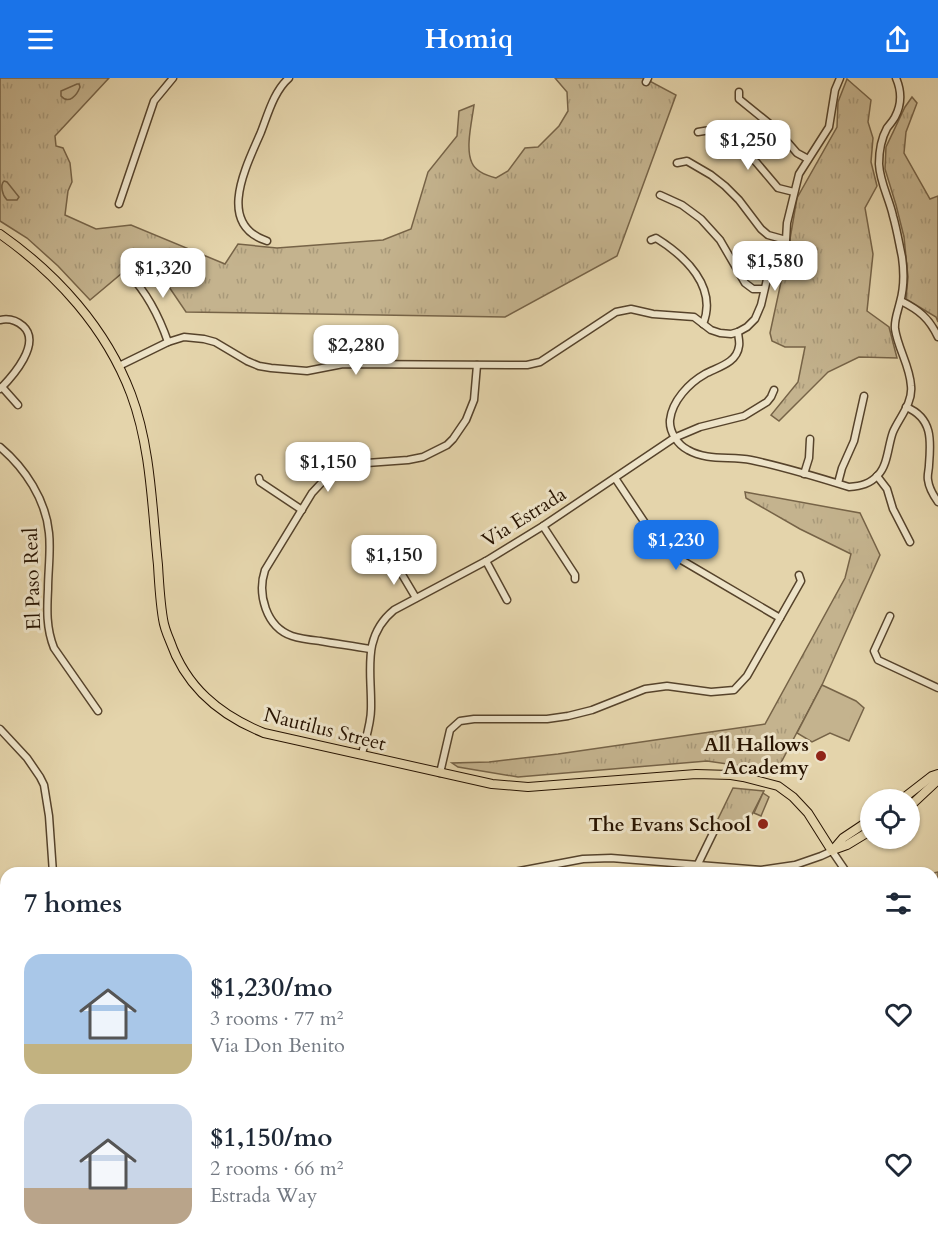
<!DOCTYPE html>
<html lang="en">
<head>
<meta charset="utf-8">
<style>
  body { margin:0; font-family:Cardo,serif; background:#f6f6f7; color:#1f2937; height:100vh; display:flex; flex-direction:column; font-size:22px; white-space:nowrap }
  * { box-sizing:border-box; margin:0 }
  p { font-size:20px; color:#747a83 }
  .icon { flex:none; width:33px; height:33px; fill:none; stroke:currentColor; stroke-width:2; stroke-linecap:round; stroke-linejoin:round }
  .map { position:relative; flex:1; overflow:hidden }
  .sheet { position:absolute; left:0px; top:789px; width:939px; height:384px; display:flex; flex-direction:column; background:#fff; border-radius:18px 18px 0 0; box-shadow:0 2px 4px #0004 }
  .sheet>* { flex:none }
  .controls { position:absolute; left:860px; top:711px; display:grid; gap:12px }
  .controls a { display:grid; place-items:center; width:60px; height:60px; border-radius:50%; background:#fff; box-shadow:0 2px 4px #0004; font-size:30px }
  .price { position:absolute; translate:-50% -51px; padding:0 14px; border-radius:12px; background:#fff; color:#222; font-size:20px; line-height:39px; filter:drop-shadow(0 2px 3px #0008) }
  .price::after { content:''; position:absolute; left:50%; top:36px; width:18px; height:14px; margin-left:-9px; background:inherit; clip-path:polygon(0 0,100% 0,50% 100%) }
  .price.selected { background:#1a73e8; color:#fff }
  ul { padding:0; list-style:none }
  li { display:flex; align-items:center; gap:18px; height:150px; padding:0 24px }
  li span { display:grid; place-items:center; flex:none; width:168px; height:120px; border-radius:18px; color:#555 }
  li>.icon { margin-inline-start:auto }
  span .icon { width:72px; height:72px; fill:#fffc; stroke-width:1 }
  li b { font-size:26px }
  h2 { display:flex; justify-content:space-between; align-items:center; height:72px; padding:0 24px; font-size:26px }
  header { display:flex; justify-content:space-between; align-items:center; height:78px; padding:0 24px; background:#1a73e8; color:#fff; font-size:27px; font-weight:700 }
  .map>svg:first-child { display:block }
  .grass { fill:url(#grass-tufts); stroke:#766347; stroke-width:1.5 }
  .pitch { fill:#c4b38e; stroke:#766347; stroke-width:1.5 }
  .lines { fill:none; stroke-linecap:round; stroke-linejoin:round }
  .minor-casing { stroke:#56432b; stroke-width:9 }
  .major-casing { stroke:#271300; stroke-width:10 }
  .minor { stroke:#ede3c8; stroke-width:6 }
  .major { stroke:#e4d4ab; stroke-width:8 }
  .poi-dot { fill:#8f2418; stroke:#ede3c8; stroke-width:2 }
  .labels { text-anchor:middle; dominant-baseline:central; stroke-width:6; stroke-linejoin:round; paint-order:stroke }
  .street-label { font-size:20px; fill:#271300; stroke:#ede3c8 }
  .poi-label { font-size:20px; font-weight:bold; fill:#271300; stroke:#ede3c8; text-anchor:end }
</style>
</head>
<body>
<header><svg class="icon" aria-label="menu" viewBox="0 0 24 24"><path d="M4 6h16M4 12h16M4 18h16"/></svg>Homiq<svg class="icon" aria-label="share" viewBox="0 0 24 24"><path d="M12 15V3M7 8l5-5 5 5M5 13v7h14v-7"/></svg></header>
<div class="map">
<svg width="938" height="1173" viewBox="0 0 938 1173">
  <defs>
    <pattern id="grass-tufts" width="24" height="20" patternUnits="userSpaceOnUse" patternTransform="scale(1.5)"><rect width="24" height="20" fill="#c4b38e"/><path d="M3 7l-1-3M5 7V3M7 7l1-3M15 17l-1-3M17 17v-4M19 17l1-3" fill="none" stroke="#a89979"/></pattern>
  </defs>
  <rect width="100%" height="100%" fill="#e4d4ab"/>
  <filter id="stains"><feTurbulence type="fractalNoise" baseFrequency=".00333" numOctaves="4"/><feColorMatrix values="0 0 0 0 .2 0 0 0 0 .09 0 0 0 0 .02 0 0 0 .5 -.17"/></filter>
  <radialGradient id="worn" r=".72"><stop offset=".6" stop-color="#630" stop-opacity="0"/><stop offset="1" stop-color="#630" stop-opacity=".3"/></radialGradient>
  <g class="grass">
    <path d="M0,0H109L55,58L56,68L63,70L70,85L72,104L68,113L65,137L96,151L131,147L225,186L238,166L277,170L383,162L411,151L428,94L457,58L459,33L474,27C472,43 465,71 472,85C476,94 488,98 496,100L508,93L525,70L538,69L559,48L568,33L567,14L555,0H644L676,17L617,178L505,239L186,234L146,175L90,222L58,188L27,160L0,143Z"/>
    <polygon points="847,1 871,22 868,44 873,60 871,84 877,108 865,130 873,176 867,233 889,249 897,280 859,279 828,294 779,343 771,337 798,304 805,269 785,269 772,263 770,255 789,167 797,120 837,49 838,24"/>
    <polygon points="912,19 917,25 906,54 904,75 930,121 938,118 938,244 936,239 906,221 908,199 904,159 896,127 885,91 886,69 905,29"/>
    <polygon points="745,414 860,435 880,477 822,607 775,696 755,690 707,683 518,699 458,689 452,685 489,684 558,676 765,646 845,500 851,476 800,451 746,420"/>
    <polygon points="733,710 764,713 745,750 723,748 718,741"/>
    <polygon points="938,794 938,880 933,878 933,795"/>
    <polygon points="160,1167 224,1167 223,1173 161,1173"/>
    <polygon points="381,1167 423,1167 420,1173 378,1173"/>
  </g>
  <g class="pitch">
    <path d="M77,6H79L80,9C77,17 69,27 61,18V13Z"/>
    <path d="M4,103L7,104L19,119L17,122H7C2,117 0,107 4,103Z"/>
    <polygon points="822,607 856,623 864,630 849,663 830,655 812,664 797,655"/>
    <polygon points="763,715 769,719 761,738 754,735"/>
  </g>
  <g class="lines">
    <g class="minor-casing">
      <g id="minor">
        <polyline points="646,4 648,0"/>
        <polyline points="739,14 739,21 776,51 797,75 808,81"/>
        <polyline points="698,54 710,52 727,61 756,84 778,110 794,114"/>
        <polyline points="677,85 687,83 711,97 725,108 739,122 761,151 768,157 786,162"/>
        <polyline points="660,117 682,127 701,141 720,162 745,205 753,211 763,211"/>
        <polyline points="119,126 154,23 173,0"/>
        <path d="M651,162L656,160C685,178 718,209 703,246"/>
        <path d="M267,163C215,146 247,87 261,54C268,36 274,13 289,0"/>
        <path d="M129,196C148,216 159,238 168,264"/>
        <path d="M901,223C919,232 929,240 938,259"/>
        <path d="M0,242C9,240 16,242 23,248C42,265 13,298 0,311"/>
        <path d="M738,254C738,258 740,264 739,268C737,285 718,289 705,296C689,305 672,323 670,342C669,354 678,367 688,372C707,383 730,378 751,382C784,389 817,399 849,409C861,408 870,406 878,397C888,387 888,367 893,354C899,340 913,325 911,308C910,288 898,271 895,251C894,242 898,233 900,224C904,210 904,193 902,179C899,165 897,152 893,138C889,120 880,105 879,86C879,74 881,61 887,50C889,47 893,43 895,39C902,26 902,14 896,0"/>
        <polyline points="119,288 168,264 184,259 204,261 215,264 247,283 259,288 271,290 307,293 343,286 527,287 540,284 616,234 631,231 653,236 694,239 711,252 720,255 731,256 738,254 747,249 755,241 761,227 768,197 778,181 786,162 787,145 799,96 829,49 835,12 840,0"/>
        <polyline points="2,309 18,327"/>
        <path d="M906,329C933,340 931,363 929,387C929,392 927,397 928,402C929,410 933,417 938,424"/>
        <path d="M0,369C25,390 46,422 49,455C51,473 48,493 48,511C47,531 46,550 54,570L98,633"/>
        <polyline points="804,396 809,380 810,361"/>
        <polyline points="877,398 887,411 893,431 910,464"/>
        <polyline points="259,400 260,404 302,432"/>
        <polyline points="615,400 659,466 666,473 780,540"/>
        <polyline points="838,405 842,390 854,363 864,318"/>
        <polyline points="543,448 575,497 575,501"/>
        <polyline points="394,483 416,520"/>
        <polyline points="486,483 507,522"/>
        <polyline points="890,538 874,573 878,582 938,610"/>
        <path d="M370,571C354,568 337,566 320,563C311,562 301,561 292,558C266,549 257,516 265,492L312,415L325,401L338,393L353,386L408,382L423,379L447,367L453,361L466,342L474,322L477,287"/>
        <polyline points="0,651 27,680 40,699 44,707 49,738 53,795"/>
        <path d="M362,676C365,662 371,646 371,631C372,594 361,559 394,532L486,483L543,448L674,360L700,349L744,338L767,324L771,319L774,312"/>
        <polyline points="440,695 450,652 460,643 474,641 547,641 568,638 592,632 645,611 667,608 711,614 734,612 747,598 801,503 799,497"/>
        <polyline points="697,788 716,749"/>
        <polyline points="509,795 583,781 611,780 761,792 795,787 821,778 832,773 847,795"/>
        <polyline points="0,837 6,839"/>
        <polyline points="0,886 6,872"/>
        <polyline points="933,933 938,944"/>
        <polyline points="0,1019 6,1022"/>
        <polyline points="933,1025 938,1010"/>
        <polyline points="0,1111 6,1112"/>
        <polyline points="107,1167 109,1173"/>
        <path d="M838,1167C847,1172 853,1173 861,1168"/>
        <polyline points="291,1173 294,1167"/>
        <polyline points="458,1173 461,1167"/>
        <polyline points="559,1173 561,1167"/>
        <polyline points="705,1173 709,1167"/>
      </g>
    </g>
    <g class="major-casing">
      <g id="major">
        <path d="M0,156C57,196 106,250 131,316C151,369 152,430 158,487C159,505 160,523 163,541C164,548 167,556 170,563C186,609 219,637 264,655L492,706L528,709L696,696L731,697L743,699L778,708L793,719L808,735L832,773"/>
        <polyline points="901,722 932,698 938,696"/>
        <polyline points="909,729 938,702"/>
        <polyline points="833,772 847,767 870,753"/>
        <polyline points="832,773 843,760 870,742"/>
        <polyline points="933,1145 938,1134"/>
        <polyline points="933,1166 938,1154"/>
        <polyline points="921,1173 923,1167"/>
      </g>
    </g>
    <use href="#minor" class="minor"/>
    <use href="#major" class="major"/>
  </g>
  <g class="poi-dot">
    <circle cx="821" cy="678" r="6"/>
    <circle cx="763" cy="746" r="6"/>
  </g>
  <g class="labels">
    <g class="street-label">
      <text transform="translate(524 439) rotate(-32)">Via Estrada</text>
      <text transform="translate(32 501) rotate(-92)">El Paso Real</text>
      <text transform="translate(325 651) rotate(14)">Nautilus Street</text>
    </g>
    <g class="poi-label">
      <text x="809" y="666">All Hallows<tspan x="809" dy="23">Academy</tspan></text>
      <text x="751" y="746">The Evans School</text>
    </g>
  </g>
  <rect width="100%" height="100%" filter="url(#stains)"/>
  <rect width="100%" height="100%" fill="url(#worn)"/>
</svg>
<div class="controls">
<a><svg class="icon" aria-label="locate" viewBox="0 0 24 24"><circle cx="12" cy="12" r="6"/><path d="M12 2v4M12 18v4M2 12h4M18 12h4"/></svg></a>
</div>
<b class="price" style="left:748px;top:93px">$1,250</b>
<b class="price" style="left:775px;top:214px">$1,580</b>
<b class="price" style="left:163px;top:221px">$1,320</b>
<b class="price" style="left:356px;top:298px">$2,280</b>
<b class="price" style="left:328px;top:415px">$1,150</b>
<b class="price selected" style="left:676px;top:493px">$1,230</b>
<b class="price" style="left:394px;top:508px">$1,150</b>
<section class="sheet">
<h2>7 homes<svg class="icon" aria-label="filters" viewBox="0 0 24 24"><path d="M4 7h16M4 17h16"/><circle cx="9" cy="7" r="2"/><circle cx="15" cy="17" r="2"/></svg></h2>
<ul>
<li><span style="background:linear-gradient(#a9c7e8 75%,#c2b280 0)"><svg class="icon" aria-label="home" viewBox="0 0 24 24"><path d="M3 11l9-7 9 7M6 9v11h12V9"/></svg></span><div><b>$1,230/mo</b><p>3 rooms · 77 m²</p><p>Via Don Benito</p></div><svg class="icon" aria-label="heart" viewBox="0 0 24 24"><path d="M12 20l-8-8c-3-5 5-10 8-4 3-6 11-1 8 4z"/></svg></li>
<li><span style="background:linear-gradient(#c9d6e8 70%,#b9a48a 0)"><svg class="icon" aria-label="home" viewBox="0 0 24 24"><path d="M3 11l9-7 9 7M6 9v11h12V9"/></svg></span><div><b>$1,150/mo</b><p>2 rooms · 66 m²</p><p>Estrada Way</p></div><svg class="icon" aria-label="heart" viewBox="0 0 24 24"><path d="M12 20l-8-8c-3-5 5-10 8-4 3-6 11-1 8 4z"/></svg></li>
</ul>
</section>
</div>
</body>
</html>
